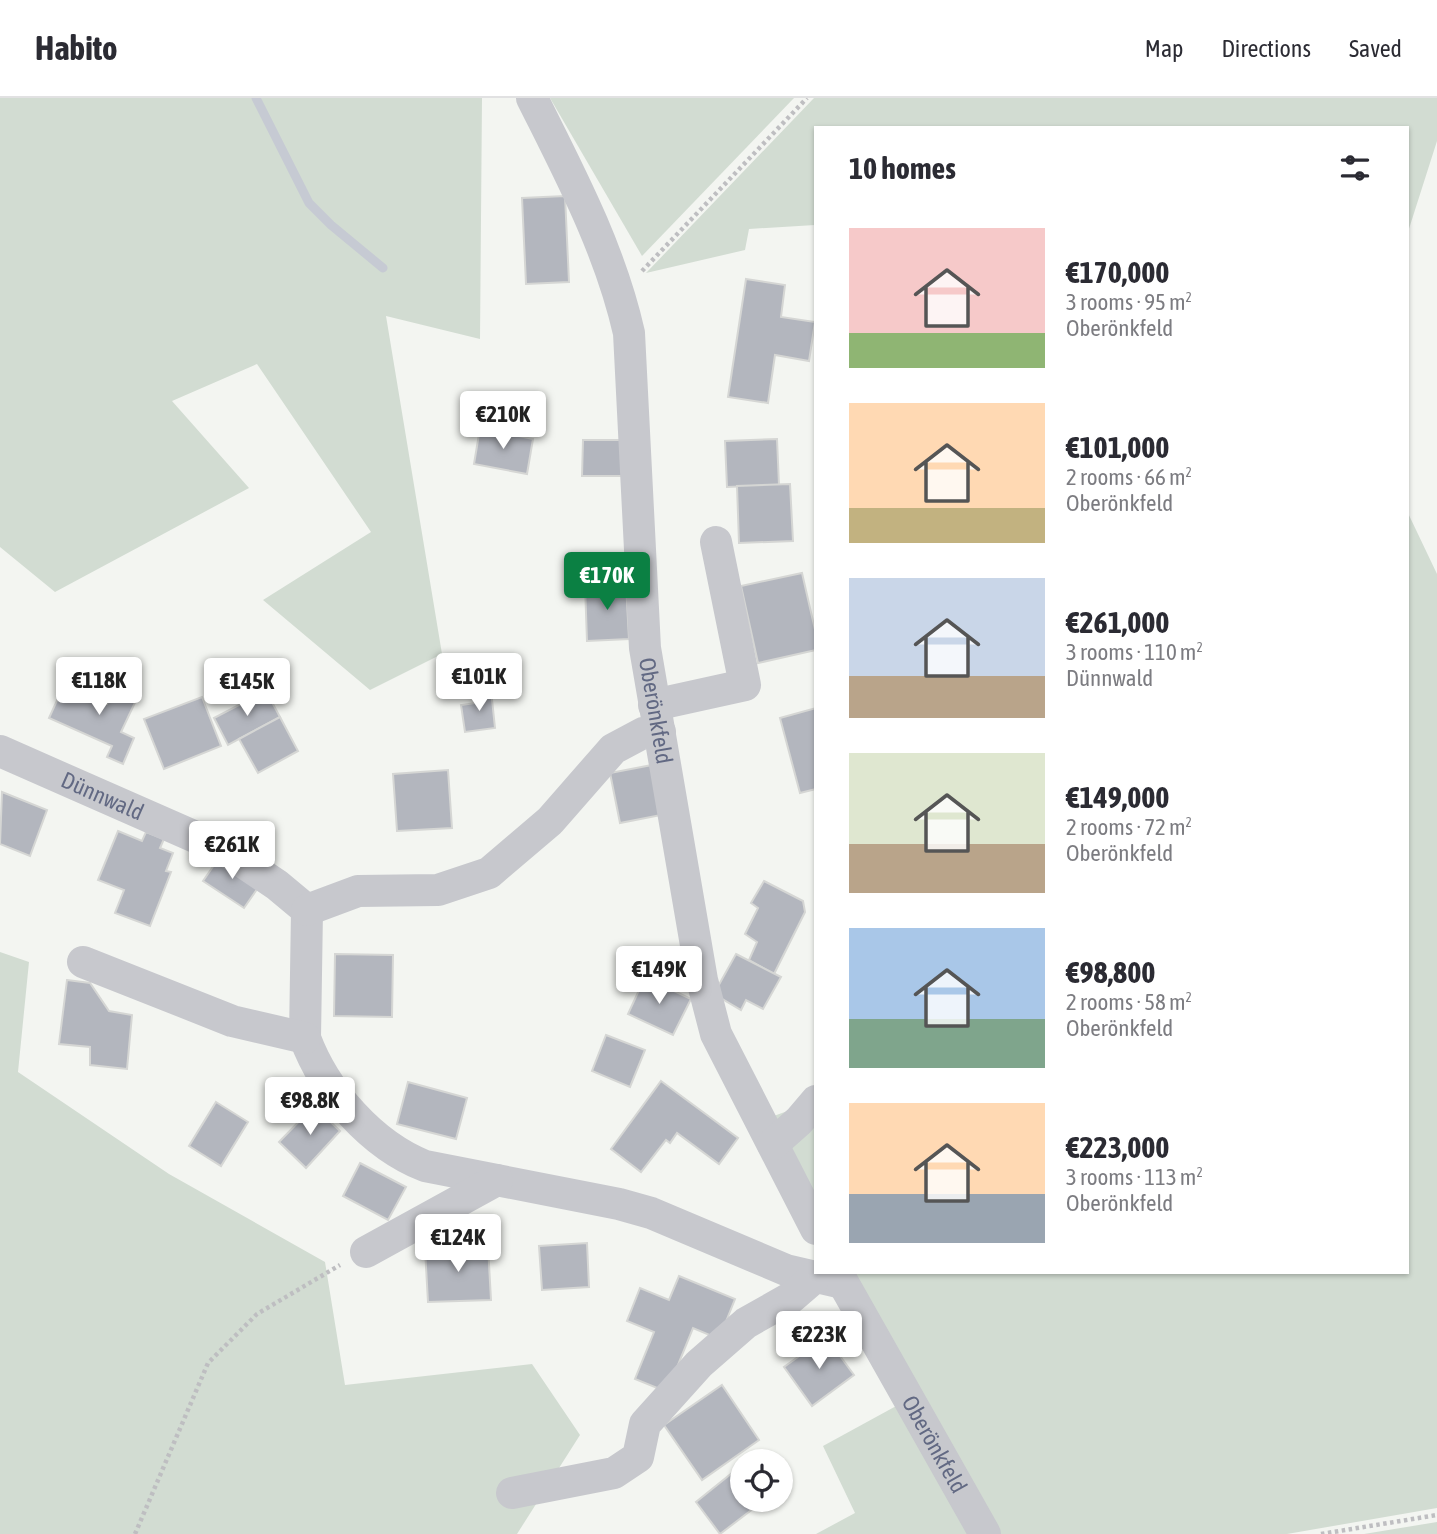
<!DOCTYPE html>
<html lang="en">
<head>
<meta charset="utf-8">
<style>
  body { margin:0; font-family:"Asap Condensed",sans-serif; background:#f7f7f7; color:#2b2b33; height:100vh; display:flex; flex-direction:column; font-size:26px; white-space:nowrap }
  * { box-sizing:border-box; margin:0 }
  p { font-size:23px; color:#7c7c81 }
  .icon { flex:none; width:38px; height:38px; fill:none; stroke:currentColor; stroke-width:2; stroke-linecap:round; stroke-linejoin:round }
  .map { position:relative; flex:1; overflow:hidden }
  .sheet { position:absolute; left:814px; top:28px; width:595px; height:1148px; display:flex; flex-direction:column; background:#fff; border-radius:0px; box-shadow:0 2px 5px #0004 }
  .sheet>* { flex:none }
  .fabs { position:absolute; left:730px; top:1351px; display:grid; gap:14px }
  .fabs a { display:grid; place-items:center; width:63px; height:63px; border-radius:50%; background:#fff; box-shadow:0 2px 5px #0004; font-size:35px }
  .price { position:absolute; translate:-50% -60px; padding:0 16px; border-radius:7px; background:#fff; color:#222; font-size:23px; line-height:46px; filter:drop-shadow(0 2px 4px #0008) }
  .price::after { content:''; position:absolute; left:50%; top:42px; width:21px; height:16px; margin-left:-10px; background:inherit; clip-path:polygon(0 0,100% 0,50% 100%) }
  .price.selected { background:#0b8043; color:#fff }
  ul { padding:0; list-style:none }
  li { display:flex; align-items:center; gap:21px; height:175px; padding:0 35px }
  li span { display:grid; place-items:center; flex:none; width:196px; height:140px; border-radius:0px; color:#555 }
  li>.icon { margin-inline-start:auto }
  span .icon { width:84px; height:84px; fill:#fffc; stroke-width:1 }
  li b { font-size:30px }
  h2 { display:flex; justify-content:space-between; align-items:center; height:84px; padding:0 35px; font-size:30px }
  header { display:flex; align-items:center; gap:42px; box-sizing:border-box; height:98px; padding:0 35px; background:#fff; border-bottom:2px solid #e1e1e2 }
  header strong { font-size:33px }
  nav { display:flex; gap:38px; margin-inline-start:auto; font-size:24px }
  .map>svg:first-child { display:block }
  .green { fill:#d2dcd2 }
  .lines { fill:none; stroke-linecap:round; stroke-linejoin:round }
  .stream { stroke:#c6cad3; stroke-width:9 }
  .building { fill:#b3b6be; stroke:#d5d6d4; stroke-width:2 }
  .path { stroke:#bebec1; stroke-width:4.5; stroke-dasharray:3.5 3.5; stroke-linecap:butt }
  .minor { stroke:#c7c8cd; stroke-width:32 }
  .labels { text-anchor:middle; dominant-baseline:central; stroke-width:7; stroke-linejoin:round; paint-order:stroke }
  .street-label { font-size:23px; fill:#626983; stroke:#fff }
</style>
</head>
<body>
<header>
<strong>Habito</strong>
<nav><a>Map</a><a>Directions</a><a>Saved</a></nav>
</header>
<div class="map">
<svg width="1437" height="1436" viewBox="0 0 1437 1436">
  <rect width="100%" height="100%" fill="#f3f5f1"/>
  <g class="green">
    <polygon points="0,0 482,0 480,241 386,218 442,556 370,592 263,502 371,434 257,266 172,303 249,390 55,494 0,449"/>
    <polygon points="550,0 794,0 642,158"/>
    <polygon points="814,0 1437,0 1437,43 1407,137 1407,30 816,30 815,127 749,131 745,152 646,175"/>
    <polygon points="1407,413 1437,476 1437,1410 1287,1436 990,1436 845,1174 1407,1174"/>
    <polygon points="0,854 29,864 18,974 169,1076 325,1164 345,1287 532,1266 580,1337 517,1436 0,1436"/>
    <polygon points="815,1003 815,1116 771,1019"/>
    <polygon points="898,1307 975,1436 816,1436 855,1415 823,1348"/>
    <polygon points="1437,1424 1437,1436 1364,1436"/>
  </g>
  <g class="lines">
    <polyline class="stream" points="256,0 309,105 331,127 383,170"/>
  </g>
  <g class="building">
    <polygon points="565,98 569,184 526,186 522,100"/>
    <polygon points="746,181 785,187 781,219 815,224 809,263 775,257 768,305 728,299"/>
    <polygon points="480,330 533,341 527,376 474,366"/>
    <polygon points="777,341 779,387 727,389 725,343"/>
    <polygon points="583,342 625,342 624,378 582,378"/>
    <polygon points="790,386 793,443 739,445 737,388"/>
    <polygon points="802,475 816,536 816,552 758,565 741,488"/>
    <polygon points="626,485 629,541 587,543 585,487"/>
    <polygon points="117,584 140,594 121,634 134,640 123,666 107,659 112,648 49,620 64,587 107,606"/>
    <polygon points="491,592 495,630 465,634 461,607 476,605 475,594"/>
    <polygon points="266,593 280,619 228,647 214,620"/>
    <polygon points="202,599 221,648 164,671 144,621"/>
    <polygon points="816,610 816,691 800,695 780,620"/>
    <polygon points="280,619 298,653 258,675 239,641"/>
    <polygon points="652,667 661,717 620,725 610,675"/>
    <polygon points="448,672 452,730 397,733 393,676"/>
    <polygon points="2,694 47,712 30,758 0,746"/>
    <polygon points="118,733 142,743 146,734 164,741 160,750 173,755 166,773 171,774 150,828 115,815 124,792 98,782"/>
    <polygon points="221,757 262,784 244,810 203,783"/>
    <polygon points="764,783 803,803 805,814 774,876 749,862 757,844 745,836 758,810 751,805"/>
    <polygon points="335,856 393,857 392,919 334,918"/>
    <polygon points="736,856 781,879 763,911 746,902 741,912 719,899 716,892"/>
    <polygon points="645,879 691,901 673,937 628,916"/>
    <polygon points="67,882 90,885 109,913 132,917 127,971 90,967 90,949 59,946"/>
    <polygon points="606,937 645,952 630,989 592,973"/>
    <polygon points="661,983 738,1040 719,1066 677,1035 670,1045 666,1042 641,1074 611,1051"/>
    <polygon points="408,984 467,1000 456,1041 397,1026"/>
    <polygon points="216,1004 248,1024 221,1068 189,1048"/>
    <polygon points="314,1008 340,1033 306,1070 279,1044"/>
    <polygon points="360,1065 406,1089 388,1122 343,1098"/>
    <polygon points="587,1145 589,1189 542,1192 539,1148"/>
    <polygon points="488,1148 491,1202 428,1204 425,1151"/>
    <polygon points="679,1178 735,1201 719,1241 693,1230 667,1294 635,1281 654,1234 627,1223 640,1190 669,1202"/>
    <polygon points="826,1239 854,1277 812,1308 784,1269"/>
    <polygon points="722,1287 759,1342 702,1382 664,1327"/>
    <polygon points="737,1371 742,1378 742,1402 762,1404 720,1436 696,1404"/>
  </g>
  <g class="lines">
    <g class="path">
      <polyline points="642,173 807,0"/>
      <polyline points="135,1436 208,1265 257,1216 340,1167"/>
      <polyline points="1321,1436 1437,1417"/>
    </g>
    <g class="minor">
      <path id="s1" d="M532,0C570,76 610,151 629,235L645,550L702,882L716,936L816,1131"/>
      <polyline points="654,607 745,587 716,444"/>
      <path id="s2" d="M0,653L225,752L277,787L307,812L305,940C325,994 372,1047 425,1068L619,1106L651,1115L786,1172L842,1185"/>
      <polyline points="307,812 358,793 438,792 489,775 550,723 613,651 643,635 660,634"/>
      <polyline points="83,864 232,923 305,940"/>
      <polyline points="773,1046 799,1023 816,1003"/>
      <polyline points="366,1154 497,1082"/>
      <path id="s3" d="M837,1174L985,1436"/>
      <polyline points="512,1395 614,1375 638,1359 645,1326 699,1266 746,1225 792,1199 814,1180"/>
    </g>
  </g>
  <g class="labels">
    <g class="street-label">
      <text stroke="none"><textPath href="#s1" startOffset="634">Oberönkfeld</textPath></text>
      <text stroke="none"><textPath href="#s2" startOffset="112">Dünnwald</textPath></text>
      <text stroke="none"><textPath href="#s3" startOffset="198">Oberönkfeld</textPath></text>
    </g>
  </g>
</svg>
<div class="fabs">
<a><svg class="icon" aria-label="locate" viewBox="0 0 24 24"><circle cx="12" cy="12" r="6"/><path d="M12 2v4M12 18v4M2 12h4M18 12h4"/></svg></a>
</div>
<b class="price" style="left:503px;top:353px">€210K</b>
<b class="price selected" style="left:607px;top:514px">€170K</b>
<b class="price" style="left:479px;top:615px">€101K</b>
<b class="price" style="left:99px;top:619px">€118K</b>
<b class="price" style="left:247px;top:620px">€145K</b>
<b class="price" style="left:232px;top:783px">€261K</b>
<b class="price" style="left:659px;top:908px">€149K</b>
<b class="price" style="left:310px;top:1039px">€98.8K</b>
<b class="price" style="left:458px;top:1176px">€124K</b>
<b class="price" style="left:819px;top:1273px">€223K</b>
<section class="sheet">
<h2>10 homes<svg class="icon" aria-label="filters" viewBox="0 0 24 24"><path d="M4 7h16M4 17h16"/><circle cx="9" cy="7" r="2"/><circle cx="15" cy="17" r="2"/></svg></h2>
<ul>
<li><span style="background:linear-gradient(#f6c9c9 75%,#8fb573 0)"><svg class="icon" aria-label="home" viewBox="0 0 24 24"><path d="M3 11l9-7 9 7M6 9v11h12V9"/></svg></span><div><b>€170,000</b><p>3 rooms · 95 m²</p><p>Oberönkfeld</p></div></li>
<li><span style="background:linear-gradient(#ffd9b3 75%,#c2b280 0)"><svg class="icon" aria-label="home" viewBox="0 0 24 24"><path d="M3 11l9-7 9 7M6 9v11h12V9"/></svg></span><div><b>€101,000</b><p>2 rooms · 66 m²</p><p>Oberönkfeld</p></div></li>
<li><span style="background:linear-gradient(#c9d6e8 70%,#b9a48a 0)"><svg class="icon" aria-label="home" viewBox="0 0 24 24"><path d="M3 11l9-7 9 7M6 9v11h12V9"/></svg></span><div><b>€261,000</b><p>3 rooms · 110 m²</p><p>Dünnwald</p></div></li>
<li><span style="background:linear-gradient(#dfe7d0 65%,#b9a48a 0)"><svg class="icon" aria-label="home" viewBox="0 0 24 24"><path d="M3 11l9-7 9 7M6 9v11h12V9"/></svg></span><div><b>€149,000</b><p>2 rooms · 72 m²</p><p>Oberönkfeld</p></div></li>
<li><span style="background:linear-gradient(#a9c7e8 65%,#7fa58c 0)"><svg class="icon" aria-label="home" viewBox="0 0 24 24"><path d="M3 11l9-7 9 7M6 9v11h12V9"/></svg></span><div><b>€98,800</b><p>2 rooms · 58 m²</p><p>Oberönkfeld</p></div></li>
<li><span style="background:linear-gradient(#ffd9b3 65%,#9aa5b1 0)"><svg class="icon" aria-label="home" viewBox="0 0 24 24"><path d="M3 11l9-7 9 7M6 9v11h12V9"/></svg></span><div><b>€223,000</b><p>3 rooms · 113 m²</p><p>Oberönkfeld</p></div></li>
</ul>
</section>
</div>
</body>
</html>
